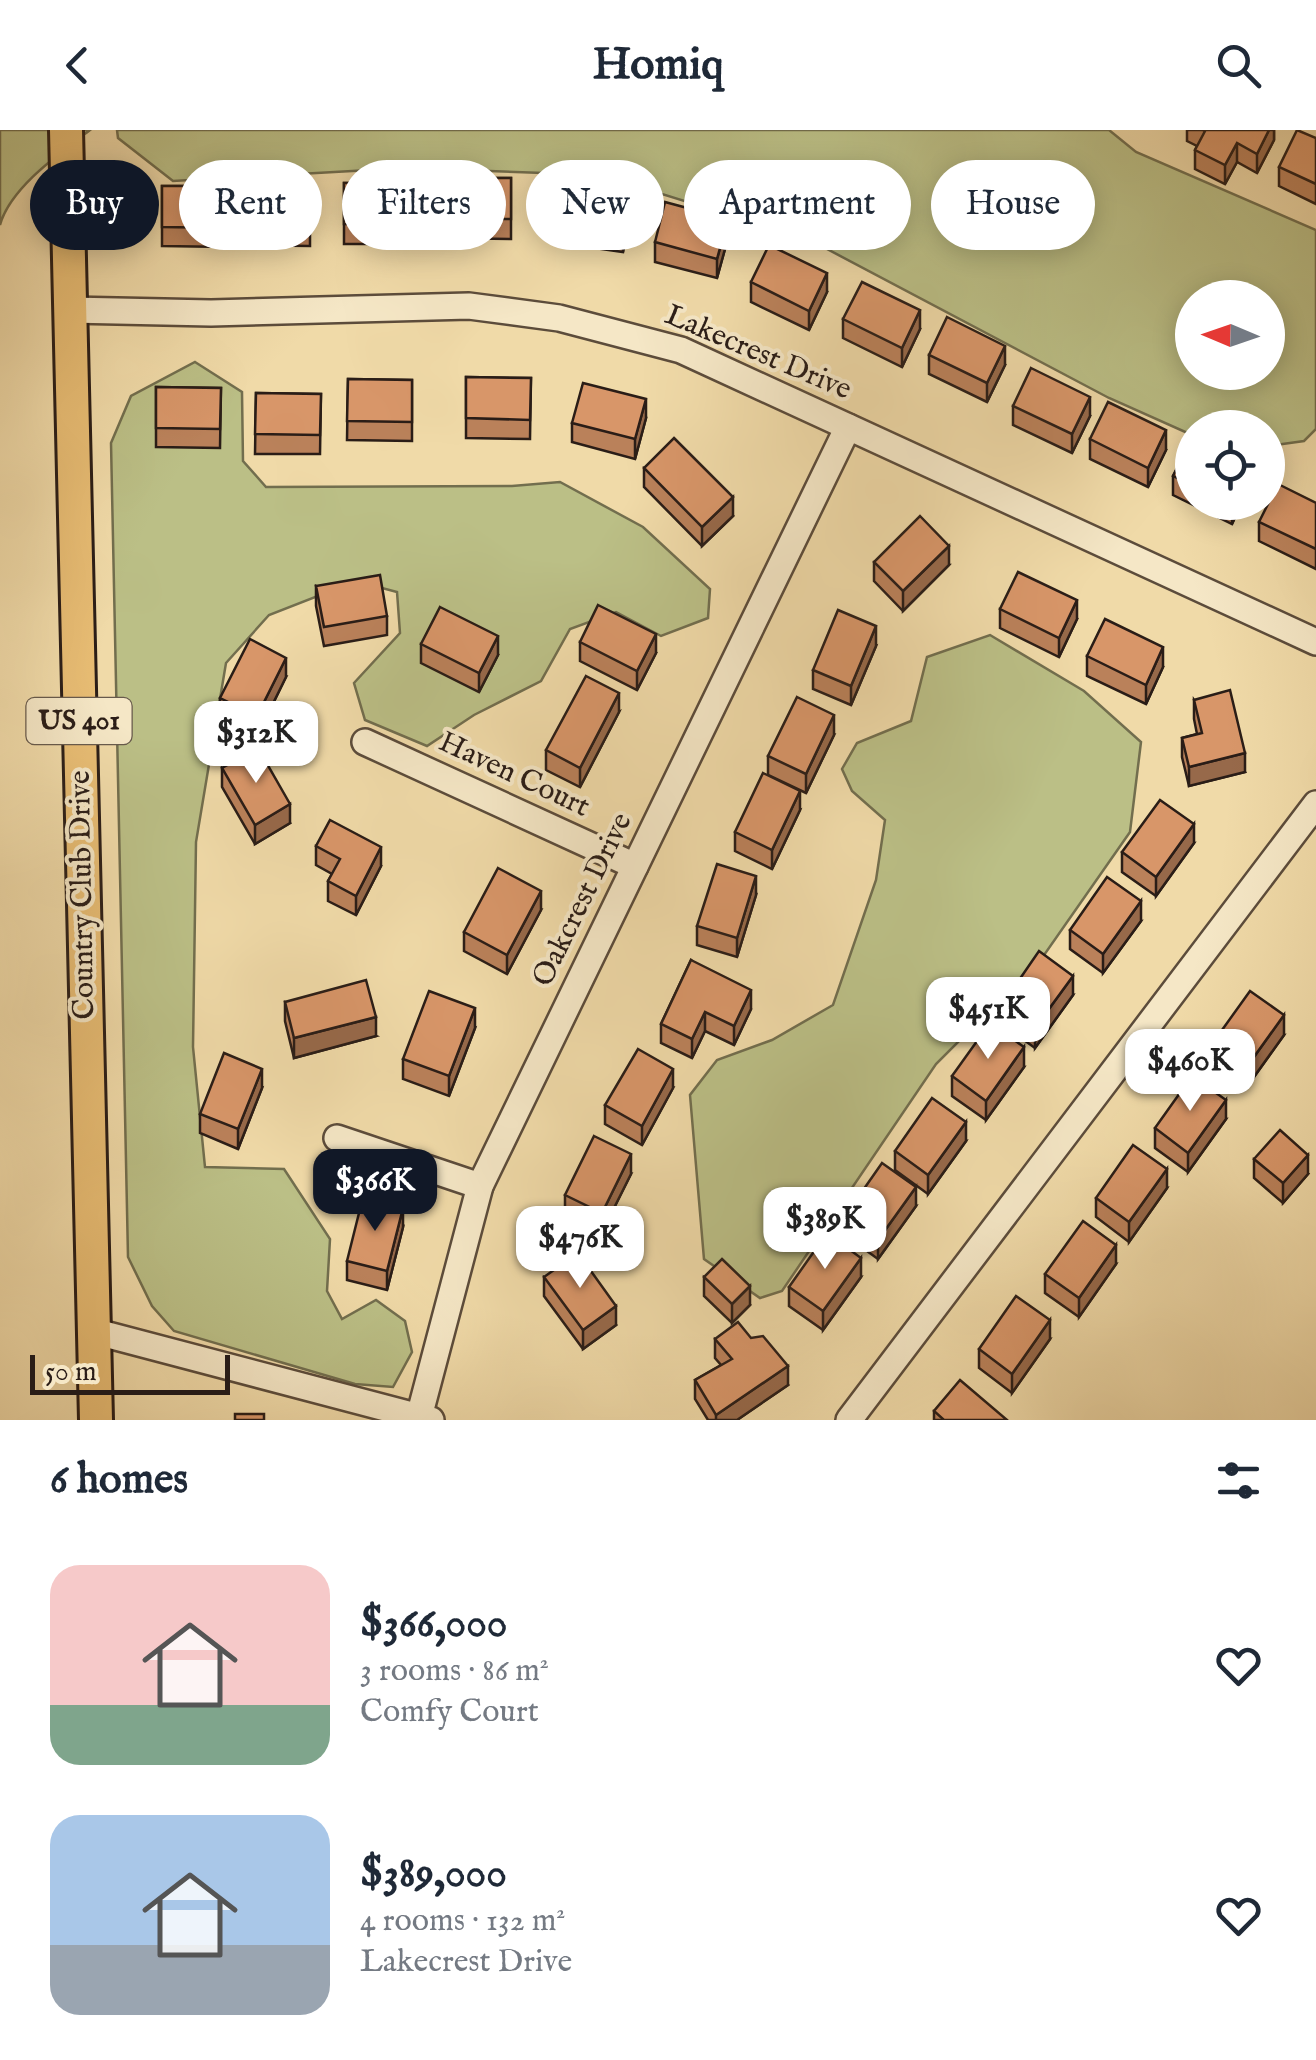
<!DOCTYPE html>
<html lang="en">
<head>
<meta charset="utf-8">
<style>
  body { margin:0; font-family:"IM FELL English",serif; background:#f2f2f3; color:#1f2937; height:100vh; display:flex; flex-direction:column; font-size:38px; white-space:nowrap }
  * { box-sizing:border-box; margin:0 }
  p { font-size:32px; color:#747a83 }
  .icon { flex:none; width:55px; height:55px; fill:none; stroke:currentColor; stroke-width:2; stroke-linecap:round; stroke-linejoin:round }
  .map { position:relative; height:1290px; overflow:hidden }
  .details { display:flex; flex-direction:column; background:#fff; flex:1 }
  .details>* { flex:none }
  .guide { position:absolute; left:30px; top:30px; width:1258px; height:90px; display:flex; gap:20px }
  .needle { width:65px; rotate:272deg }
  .controls { position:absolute; left:1175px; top:150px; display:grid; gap:20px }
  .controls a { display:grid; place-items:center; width:110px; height:110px; border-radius:50%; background:#fff; box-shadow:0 5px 25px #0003; font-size:50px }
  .scale { position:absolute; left:30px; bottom:25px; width:200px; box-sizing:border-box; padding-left:10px; border:5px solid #2a1d17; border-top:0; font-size:28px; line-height:35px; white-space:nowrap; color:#2a1d17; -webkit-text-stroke:8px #f5e7c6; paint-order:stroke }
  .price { position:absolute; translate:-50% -85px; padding:0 22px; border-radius:20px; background:#fff; color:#222; font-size:32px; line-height:65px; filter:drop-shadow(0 2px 5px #0008) }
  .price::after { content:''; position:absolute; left:50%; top:60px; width:30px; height:22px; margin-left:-15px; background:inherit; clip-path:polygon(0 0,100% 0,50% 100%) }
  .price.on { background:#111827; color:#fff }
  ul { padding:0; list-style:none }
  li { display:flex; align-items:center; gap:30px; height:250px; padding:0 50px }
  li span { display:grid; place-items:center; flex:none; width:280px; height:200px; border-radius:30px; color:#555 }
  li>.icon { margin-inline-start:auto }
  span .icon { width:120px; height:120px; fill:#fffc; stroke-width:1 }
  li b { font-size:42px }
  h2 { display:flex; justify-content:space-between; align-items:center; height:120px; padding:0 50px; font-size:42px }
  .pill { padding:0 35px; border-radius:45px; background:#fff; box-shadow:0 5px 25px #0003; font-size:35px; line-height:90px }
  .pill.on { background:#111827; color:#fff }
  header { display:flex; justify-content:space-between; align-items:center; height:130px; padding:0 50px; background:#fff; font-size:45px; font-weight:700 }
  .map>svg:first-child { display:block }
  .green { fill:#bbbf86; stroke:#726e4e; stroke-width:2.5; fill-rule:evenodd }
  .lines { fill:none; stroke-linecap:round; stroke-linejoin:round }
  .minor-casing { stroke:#5c4c3b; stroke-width:30 }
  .major-casing { stroke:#2a1d17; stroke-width:38 }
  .minor { stroke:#f5e7c6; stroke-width:25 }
  .major { stroke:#e8bd74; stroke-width:32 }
  .wall { fill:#ba815a; stroke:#2a1d17; stroke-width:2.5 }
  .shaded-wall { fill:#97694a; stroke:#2a1d17; stroke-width:2.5 }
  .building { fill:#d89669; stroke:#2a1d17; stroke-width:2.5 }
  .labels { text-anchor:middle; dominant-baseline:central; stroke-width:8; stroke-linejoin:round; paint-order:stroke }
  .shield { fill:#f5e7c6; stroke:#675a4c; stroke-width:2.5 }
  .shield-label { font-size:28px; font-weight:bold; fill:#2a1d17 }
  .street-label { font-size:30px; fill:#2a1d17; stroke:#f5e7c6 }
</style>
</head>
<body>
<header><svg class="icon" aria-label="back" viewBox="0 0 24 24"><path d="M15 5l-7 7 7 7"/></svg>Homiq<svg class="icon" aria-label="search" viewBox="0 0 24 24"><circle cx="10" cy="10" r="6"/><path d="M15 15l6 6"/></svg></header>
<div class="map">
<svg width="1316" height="1290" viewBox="0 0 1316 1290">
  <rect width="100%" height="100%" fill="#f0daa8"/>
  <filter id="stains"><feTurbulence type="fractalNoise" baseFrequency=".002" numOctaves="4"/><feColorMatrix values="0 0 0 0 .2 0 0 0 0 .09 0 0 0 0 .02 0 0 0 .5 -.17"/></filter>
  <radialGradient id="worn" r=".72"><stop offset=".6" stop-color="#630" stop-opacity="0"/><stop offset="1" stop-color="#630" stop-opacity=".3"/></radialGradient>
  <g class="green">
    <path d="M0,0H90C60,23 10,58 0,95Z"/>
    <path d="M117,0H1109L1136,22L1316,100V299L1304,311L1268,316V298H1192V305L1109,268L810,110L601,45L406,38L173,51L118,8ZM1192,168H1268V242H1192Z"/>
    <polygon points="195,232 242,262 243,331 266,357 512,356 560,352 643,397 710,459 708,488 661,506 616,482 570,499 541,551 474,585 427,616 365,590 354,553 400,503 397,462 356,451 269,485 226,533 196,712 193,917 205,1037 284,1039 330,1109 327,1161 342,1189 376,1170 405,1191 412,1222 393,1257 355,1254 174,1201 152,1176 128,1127 111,313 131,266"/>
    <polygon points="990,505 1084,561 1141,612 1130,702 1042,828 936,934 782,1161 760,1168 704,1129 690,965 717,930 772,910 833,875 876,750 885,690 852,661 842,639 857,613 911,591 927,527"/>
  </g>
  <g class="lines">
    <g class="minor-casing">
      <g id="minor">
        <polyline points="70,180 211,183 469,176 559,188 681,220 1316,512"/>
        <polyline points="365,612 635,736"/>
        <polyline points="337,1008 480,1056"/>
        <polyline points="93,1201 431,1290"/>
        <polyline points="419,1287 480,1056 848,297"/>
        <polyline points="849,1290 1316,674"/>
      </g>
    </g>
    <g class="major-casing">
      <polyline id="major" points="66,0 96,1290"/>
    </g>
    <use href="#minor" class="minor"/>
    <use href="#major" class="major"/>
  </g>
  <g class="wall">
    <polygon points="1187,0 1274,0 1274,10 1257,43 1237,32 1225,54 1195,39 1195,20 1197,16 1187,11"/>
    <polygon points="1316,8 1316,74 1279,56 1279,37"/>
    <polygon points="446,48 511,48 511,109 446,108"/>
    <polygon points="344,53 409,53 408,114 344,114"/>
    <polygon points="246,55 310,55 310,116 245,115"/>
    <polygon points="162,56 227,56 227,117 162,116"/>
    <polygon points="629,81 623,122 559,113 559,94"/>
    <polygon points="728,108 717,148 655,132 655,112"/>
    <polygon points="751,152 827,162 809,200 751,172"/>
    <polygon points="843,189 920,199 902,237 843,208"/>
    <polygon points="929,225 1005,235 987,272 929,244"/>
    <polygon points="466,247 531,248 530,309 466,308"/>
    <polygon points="348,249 412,250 412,311 347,310"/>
    <polygon points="156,257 221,258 220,318 156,317"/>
    <polygon points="256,263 321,264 320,324 255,324"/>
    <polygon points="1013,276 1090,286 1072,323 1013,295"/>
    <polygon points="646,288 635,329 572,312 572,293"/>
    <polygon points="1090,309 1166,320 1148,357 1090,329"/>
    <polygon points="1192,309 1192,372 1242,372 1232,394 1173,365 1173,346"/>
    <polygon points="644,338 733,386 702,416 644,357"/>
    <polygon points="1316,373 1316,439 1259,411 1259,392"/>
    <polygon points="874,432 949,435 903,481 874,451"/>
    <polygon points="316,456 387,486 387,505 324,516 316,476"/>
    <polygon points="1000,479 1077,489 1059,527 1000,498"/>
    <polygon points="580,512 656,523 637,560 580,531"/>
    <polygon points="421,514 498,525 479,562 421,533"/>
    <polygon points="876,516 851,575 813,559 813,540"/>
    <polygon points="1087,526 1163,537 1146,574 1087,546"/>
    <polygon points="286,547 257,606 220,587 220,568"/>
    <polygon points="1194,570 1245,642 1189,656 1182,627 1182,608 1197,604 1194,589"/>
    <polygon points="619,582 580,657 546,640 546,620"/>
    <polygon points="834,605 806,663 768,645 768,626"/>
    <polygon points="222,638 290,693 255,714 222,657"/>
    <polygon points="800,680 772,739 735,721 735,702"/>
    <polygon points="1194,713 1156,766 1122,742 1122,722"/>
    <polygon points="316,716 381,736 356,785 328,771 328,751 332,744 316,735"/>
    <polygon points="756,765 737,827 697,815 697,796"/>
    <polygon points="541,780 507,844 464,821 464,802"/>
    <polygon points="1141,791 1103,843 1070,819 1070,800"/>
    <polygon points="691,830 751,879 734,915 705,901 692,928 661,913 661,894"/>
    <polygon points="1073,865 1035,918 1002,894 1002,875"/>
    <polygon points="285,872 376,906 294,928 285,891"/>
    <polygon points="475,898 449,966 403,949 403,929"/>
    <polygon points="1284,905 1246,958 1212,933 1212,914"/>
    <polygon points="1024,937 986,990 952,966 952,946"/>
    <polygon points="262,958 238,1019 200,1003 200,984"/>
    <polygon points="673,958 642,1015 605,994 605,975"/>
    <polygon points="1226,989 1188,1042 1155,1018 1155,998"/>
    <polygon points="966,1011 928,1064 895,1040 895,1021"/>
    <polygon points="1254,1029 1308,1044 1283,1073 1254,1048"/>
    <polygon points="631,1044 602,1102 565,1084 565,1065"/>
    <polygon points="1167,1058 1129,1112 1096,1087 1096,1068"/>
    <polygon points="916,1076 878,1129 845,1105 845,1086"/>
    <polygon points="403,1097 387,1160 347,1150 347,1131"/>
    <polygon points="1116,1134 1079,1187 1045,1163 1045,1144"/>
    <polygon points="544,1147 616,1195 583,1219 544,1166"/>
    <polygon points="704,1147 750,1175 732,1193 704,1166"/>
    <polygon points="861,1147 823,1200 789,1176 789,1157"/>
    <polygon points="715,1209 788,1255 737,1290 708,1290 695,1269 695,1250 721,1235 715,1228"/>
    <polygon points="1050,1209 1012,1263 979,1238 979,1219"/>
    <polygon points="934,1281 1007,1290 934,1290"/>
  </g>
  <g class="shaded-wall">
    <polygon points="1269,0 1274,0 1274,10 1257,43 1257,24"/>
    <polygon points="1237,13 1237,32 1225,54 1225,35"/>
    <polygon points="629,62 629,81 623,122 623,103"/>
    <polygon points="728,89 728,108 717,148 717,129"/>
    <polygon points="827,143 827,162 809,200 809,181"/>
    <polygon points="920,180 920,199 902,237 902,218"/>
    <polygon points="1005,216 1005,235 987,272 987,253"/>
    <polygon points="1090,267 1090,286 1072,323 1072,304"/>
    <polygon points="646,269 646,288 635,329 635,309"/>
    <polygon points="1166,300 1166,320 1148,357 1148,338"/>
    <polygon points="733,367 733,386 702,416 702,397"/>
    <polygon points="1232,372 1242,372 1232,394"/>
    <polygon points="949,416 949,435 903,481 903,461"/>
    <polygon points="1077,470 1077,489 1059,527 1059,508"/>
    <polygon points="876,496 876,516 851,575 851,556"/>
    <polygon points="656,504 656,523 637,560 637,541"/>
    <polygon points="498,506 498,525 479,562 479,543"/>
    <polygon points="1163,517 1163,537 1146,574 1146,555"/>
    <polygon points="286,528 286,547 257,606 257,586"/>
    <polygon points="619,563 619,582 580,657 580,638"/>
    <polygon points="834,585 834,605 806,663 806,644"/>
    <polygon points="1245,623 1245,642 1189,656 1189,637"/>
    <polygon points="800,661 800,680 772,739 772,720"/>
    <polygon points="290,674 290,693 255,714 255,695"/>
    <polygon points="1194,694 1194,713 1156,766 1156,747"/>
    <polygon points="381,717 381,736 356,785 356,766"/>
    <polygon points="756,746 756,765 737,827 737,808"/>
    <polygon points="541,761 541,780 507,844 507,825"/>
    <polygon points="1141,771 1141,791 1103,843 1103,824"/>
    <polygon points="1073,846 1073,865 1035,918 1035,898"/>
    <polygon points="751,860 751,879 734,915 734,896"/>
    <polygon points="475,878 475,898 449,966 449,946"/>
    <polygon points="705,882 705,901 692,928 692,909"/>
    <polygon points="1284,885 1284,905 1246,958 1246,938"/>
    <polygon points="376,887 376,906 294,928 294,908"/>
    <polygon points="1024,917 1024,937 986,990 986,971"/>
    <polygon points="262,939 262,958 238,1019 238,999"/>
    <polygon points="673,939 673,958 642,1015 642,996"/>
    <polygon points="1226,970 1226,989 1188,1042 1188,1023"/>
    <polygon points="966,992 966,1011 928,1064 928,1045"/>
    <polygon points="631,1024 631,1044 602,1102 602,1083"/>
    <polygon points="1308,1025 1308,1044 1283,1073 1283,1053"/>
    <polygon points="1167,1039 1167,1058 1129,1112 1129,1092"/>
    <polygon points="916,1057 916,1076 878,1129 878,1110"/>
    <polygon points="403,1078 403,1097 387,1160 387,1141"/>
    <polygon points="1116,1115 1116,1134 1079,1187 1079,1168"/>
    <polygon points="861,1128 861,1147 823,1200 823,1181"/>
    <polygon points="750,1156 750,1175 732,1193 732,1174"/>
    <polygon points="616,1176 616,1195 583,1219 583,1200"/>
    <polygon points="1050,1190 1050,1209 1012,1263 1012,1244"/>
    <polygon points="788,1236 788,1255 737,1290 716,1290 716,1285"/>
  </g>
  <g class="building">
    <polygon points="1203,0 1269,0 1257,24 1237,13 1225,35 1195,20 1205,1"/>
    <polygon points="1297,0 1316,8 1316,54 1279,37"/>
    <rect x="446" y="48" width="65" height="41"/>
    <polygon points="565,52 629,62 623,103 559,94"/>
    <polygon points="344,53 409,53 408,95 344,94"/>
    <polygon points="246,55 310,55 310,97 245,96"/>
    <polygon points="162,56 227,56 227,98 162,97"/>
    <polygon points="665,72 728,89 717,129 655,112"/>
    <polygon points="769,115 827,143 809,181 751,152"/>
    <polygon points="862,152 920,180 902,218 843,189"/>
    <polygon points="947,187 1005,216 987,253 929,225"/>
    <polygon points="1031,238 1090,267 1072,304 1013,276"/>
    <polygon points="466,247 531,248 530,290 466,288"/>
    <polygon points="348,249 412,250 412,292 347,291"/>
    <polygon points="583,253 646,269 635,309 572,293"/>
    <polygon points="156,257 221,258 220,299 156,298"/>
    <polygon points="256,263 321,264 320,305 255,304"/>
    <polygon points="1108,272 1166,300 1148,338 1090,309"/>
    <polygon points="674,308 733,367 702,397 644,338"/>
    <polygon points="1192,309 1192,355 1173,346"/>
    <polygon points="1278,354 1316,373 1316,419 1259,392"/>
    <polygon points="920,386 949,416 903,461 874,432"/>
    <polygon points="1018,442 1077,470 1059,508 1000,479"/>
    <polygon points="380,445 387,486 324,497 316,456"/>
    <polygon points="598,475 656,504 637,541 580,512"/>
    <polygon points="440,477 498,506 479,543 421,514"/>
    <polygon points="838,480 876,496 851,556 813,540"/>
    <polygon points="1105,489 1163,517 1146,555 1087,526"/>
    <polygon points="250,509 286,528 257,586 220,568"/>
    <polygon points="586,546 619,563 580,638 546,620"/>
    <polygon points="1230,560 1245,623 1189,637 1182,608 1202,603 1194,570"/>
    <polygon points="797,567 834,585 806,644 768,626"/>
    <polygon points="258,618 290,674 255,695 222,638"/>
    <polygon points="763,643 800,661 772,720 735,702"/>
    <polygon points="1160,670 1194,694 1156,747 1122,722"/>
    <polygon points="330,690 381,717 356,766 328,751 340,729 316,716"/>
    <polygon points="717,734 756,746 737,808 697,796"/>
    <polygon points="498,738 541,761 507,825 464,802"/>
    <polygon points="1107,747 1141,771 1103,824 1070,800"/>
    <polygon points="1039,821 1073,846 1035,898 1002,875"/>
    <polygon points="691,830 751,860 734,896 705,882 692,909 661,894"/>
    <polygon points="366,850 376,887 294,908 285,872"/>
    <polygon points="429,861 475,878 449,946 403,929"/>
    <polygon points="1250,861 1284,885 1246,938 1212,914"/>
    <polygon points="990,893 1024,917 986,971 952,946"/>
    <polygon points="638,919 673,939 642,996 605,975"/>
    <polygon points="224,923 262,939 238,999 200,984"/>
    <polygon points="1192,946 1226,970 1188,1023 1155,998"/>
    <polygon points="932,968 966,992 928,1045 895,1021"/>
    <polygon points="1280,1000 1308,1025 1283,1053 1254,1029"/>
    <polygon points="594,1006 631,1024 602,1083 565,1065"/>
    <polygon points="1133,1015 1167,1039 1129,1092 1096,1068"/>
    <polygon points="882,1033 916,1057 878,1110 845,1086"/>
    <polygon points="363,1067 403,1078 387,1141 347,1131"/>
    <polygon points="1083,1091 1116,1115 1079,1168 1045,1144"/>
    <polygon points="827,1103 861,1128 823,1181 789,1157"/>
    <polygon points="578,1123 616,1176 583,1200 544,1147"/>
    <polygon points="722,1129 750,1156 732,1174 704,1147"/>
    <polygon points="1016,1166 1050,1190 1012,1244 979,1219"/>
    <polygon points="738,1192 751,1208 763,1206 788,1236 716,1285 695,1250 732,1229 715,1209"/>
    <polygon points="960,1250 1007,1290 944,1290 934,1281"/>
    <rect x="235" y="1284" width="29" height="6"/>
  </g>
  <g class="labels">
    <rect class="shield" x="26.5" y="568" width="105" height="46" rx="8"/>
    <g class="shield-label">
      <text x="79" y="591">US 401</text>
    </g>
    <g class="street-label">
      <text transform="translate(758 223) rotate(23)">Lakecrest Drive</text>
      <text transform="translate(514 645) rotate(25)">Haven Court</text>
      <text transform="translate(83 765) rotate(-91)">Country Club Drive</text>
      <text transform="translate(583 770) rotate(-64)">Oakcrest Drive</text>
    </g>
  </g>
  <rect width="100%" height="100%" filter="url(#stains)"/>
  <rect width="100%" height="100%" fill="url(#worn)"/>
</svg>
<div class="controls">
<a><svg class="needle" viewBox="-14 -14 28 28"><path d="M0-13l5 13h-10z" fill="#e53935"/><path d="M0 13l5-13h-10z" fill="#747a83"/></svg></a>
<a><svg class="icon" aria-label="locate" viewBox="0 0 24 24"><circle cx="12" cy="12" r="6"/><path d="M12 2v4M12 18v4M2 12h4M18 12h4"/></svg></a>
</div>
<div class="scale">50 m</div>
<b class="price" style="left:256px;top:656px">$312K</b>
<b class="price" style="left:988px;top:932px">$451K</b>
<b class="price" style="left:1190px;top:984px">$460K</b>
<b class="price on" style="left:375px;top:1104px">$366K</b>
<b class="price" style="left:825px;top:1142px">$389K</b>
<b class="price" style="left:580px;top:1161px">$476K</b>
<div class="guide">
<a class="pill on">Buy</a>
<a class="pill">Rent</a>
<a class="pill">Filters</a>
<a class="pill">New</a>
<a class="pill">Apartment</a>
<a class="pill">House</a>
</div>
</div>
<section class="details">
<h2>6 homes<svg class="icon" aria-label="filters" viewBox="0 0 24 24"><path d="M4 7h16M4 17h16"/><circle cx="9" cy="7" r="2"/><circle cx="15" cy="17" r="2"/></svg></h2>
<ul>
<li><span style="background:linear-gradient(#f6c9c9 70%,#7fa58c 0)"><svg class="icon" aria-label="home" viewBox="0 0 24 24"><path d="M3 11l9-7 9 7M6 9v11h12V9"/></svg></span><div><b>$366,000</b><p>3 rooms · 86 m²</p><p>Comfy Court</p></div><svg class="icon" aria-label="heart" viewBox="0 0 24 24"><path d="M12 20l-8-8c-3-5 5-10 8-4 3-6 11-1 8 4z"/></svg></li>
<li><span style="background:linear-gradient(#a9c7e8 65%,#9aa5b1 0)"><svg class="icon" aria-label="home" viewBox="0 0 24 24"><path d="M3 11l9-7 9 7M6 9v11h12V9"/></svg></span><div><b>$389,000</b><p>4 rooms · 132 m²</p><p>Lakecrest Drive</p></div><svg class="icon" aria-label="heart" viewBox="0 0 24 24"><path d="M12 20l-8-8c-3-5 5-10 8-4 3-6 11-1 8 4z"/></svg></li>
</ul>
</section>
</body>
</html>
